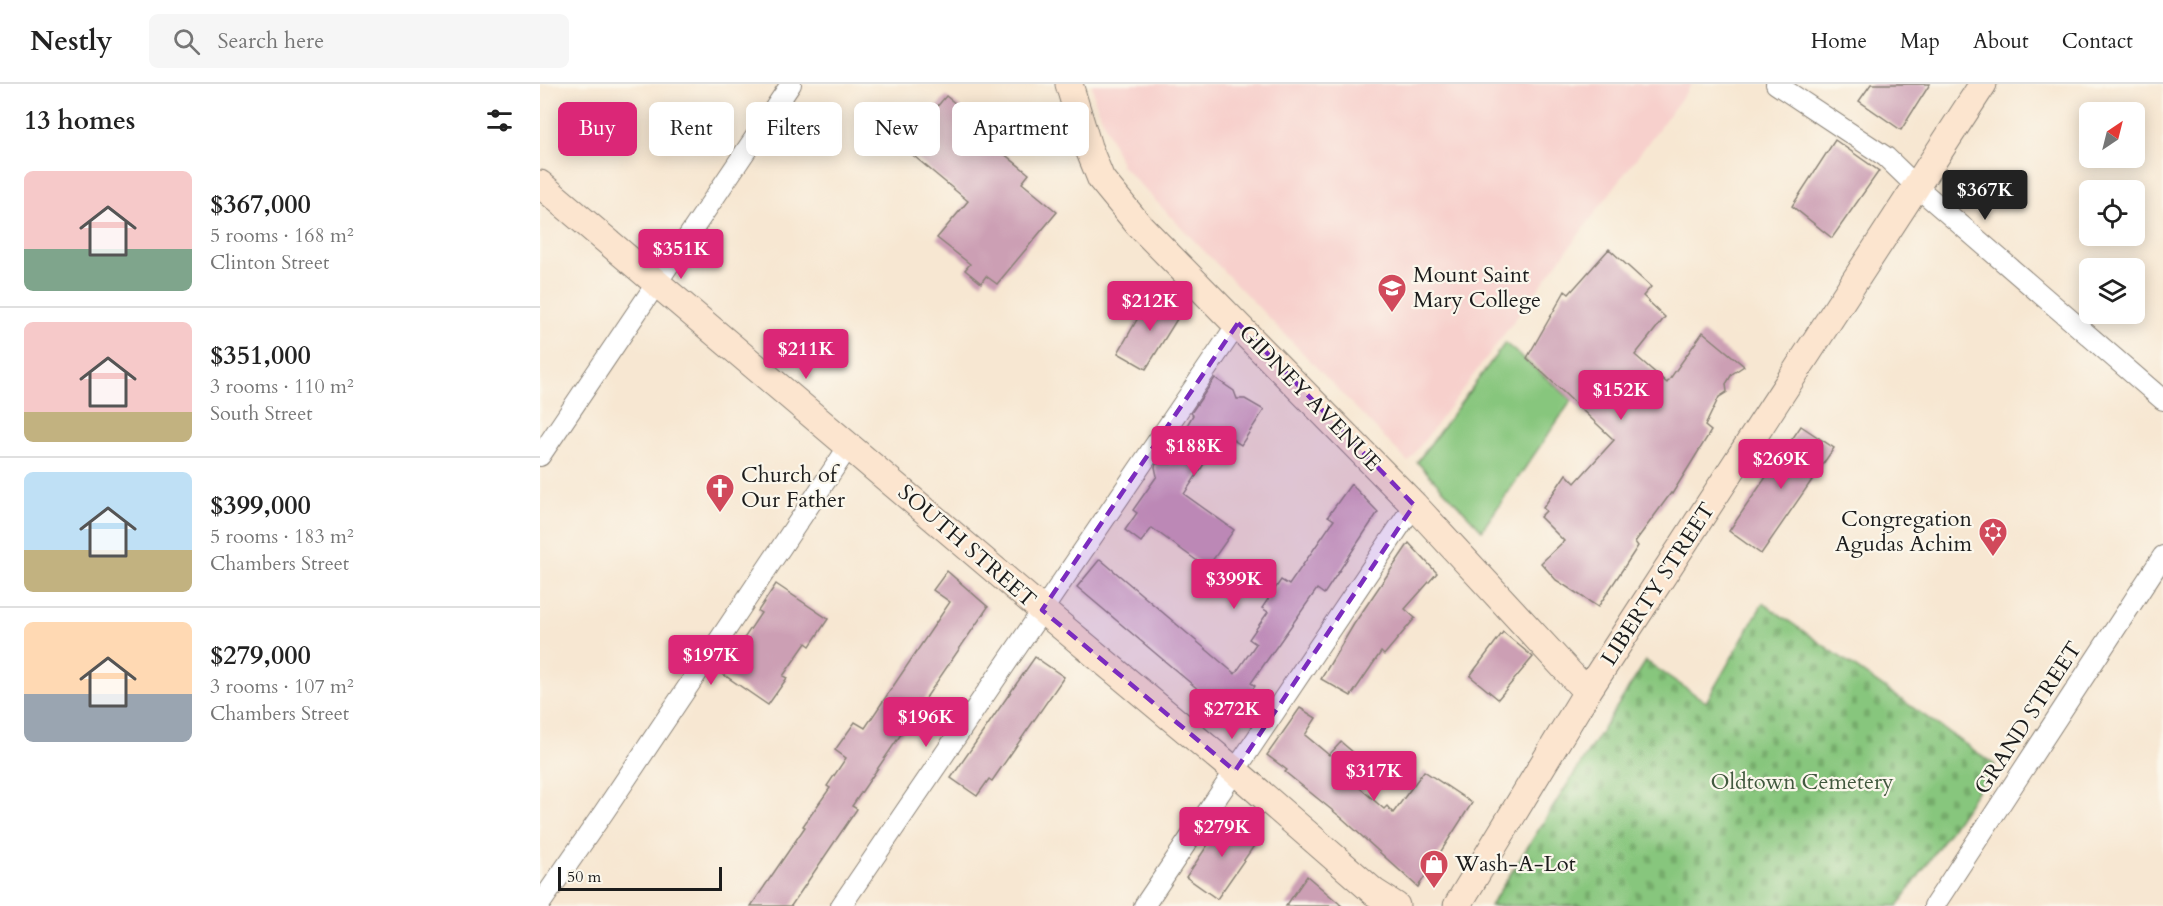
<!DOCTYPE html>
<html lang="en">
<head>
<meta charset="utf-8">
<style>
  body { margin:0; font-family:Cardo,serif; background:#f6f6f6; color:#222; height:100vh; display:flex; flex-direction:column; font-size:22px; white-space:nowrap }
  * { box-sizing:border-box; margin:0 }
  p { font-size:20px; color:#767676 }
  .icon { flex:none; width:33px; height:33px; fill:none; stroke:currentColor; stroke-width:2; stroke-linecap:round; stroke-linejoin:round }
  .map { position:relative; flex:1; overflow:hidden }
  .sheet { display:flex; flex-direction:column; background:#fff; width:540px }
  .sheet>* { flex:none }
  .top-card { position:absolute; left:18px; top:18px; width:570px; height:54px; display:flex; gap:12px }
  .needle { width:39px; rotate:35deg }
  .fabs { position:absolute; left:1539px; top:18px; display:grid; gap:12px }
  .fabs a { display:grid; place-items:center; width:66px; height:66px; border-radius:9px; background:#fff; box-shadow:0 3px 15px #0003; font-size:30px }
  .scale { position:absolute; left:18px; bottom:15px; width:164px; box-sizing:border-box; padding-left:6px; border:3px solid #1c1c1c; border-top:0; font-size:16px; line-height:21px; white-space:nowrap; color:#1c1c1c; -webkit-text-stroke:4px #fbf7ec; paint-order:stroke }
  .price { position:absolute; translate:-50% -51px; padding:0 14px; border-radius:6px; background:#db2777; color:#fff; font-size:20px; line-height:39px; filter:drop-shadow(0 2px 3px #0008) }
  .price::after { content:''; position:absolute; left:50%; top:36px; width:18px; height:14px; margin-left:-9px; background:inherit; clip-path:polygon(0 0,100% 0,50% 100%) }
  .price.on { background:#222; color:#fff }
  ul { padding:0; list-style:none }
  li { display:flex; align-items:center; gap:18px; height:150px; padding:0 24px }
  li+li { border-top:2px solid #e0e0e0 }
  li span { display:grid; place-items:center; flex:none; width:168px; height:120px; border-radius:9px; color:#555 }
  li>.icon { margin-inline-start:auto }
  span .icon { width:72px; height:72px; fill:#fffc; stroke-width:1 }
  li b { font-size:26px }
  h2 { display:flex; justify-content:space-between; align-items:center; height:72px; padding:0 24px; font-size:26px }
  .pill { padding:0 21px; border-radius:9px; background:#fff; box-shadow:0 3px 15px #0003; font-size:21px; line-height:54px }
  .pill.on { background:#db2777; color:#fff }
  header { display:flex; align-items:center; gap:36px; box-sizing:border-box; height:84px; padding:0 30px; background:#fff; border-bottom:2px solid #e0e0e0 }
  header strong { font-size:28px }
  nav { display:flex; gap:33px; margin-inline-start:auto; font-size:21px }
  .search { width:420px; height:54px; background:#f6f6f6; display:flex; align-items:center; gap:15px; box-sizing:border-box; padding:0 21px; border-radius:9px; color:#767676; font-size:22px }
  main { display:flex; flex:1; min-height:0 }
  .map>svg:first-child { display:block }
  .built { fill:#f7d0cc }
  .cemetery { fill:url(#cemetery-stones); stroke:#52714c; stroke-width:1.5 }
  .garden { fill:#87c67d; stroke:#52714c; stroke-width:1.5 }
  .building { fill:#cc9fb4 }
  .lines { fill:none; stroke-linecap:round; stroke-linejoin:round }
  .street-casing { stroke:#8a8277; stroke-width:22 }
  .secondary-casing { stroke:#8a8277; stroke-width:29 }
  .street { stroke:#fff; stroke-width:20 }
  .secondary { stroke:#fce5cf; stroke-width:27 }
  .marked { fill:#7b2cbf; fill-opacity:0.2; stroke:#7b2cbf; stroke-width:4.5; stroke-dasharray:12 8; stroke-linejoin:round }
  .labels { text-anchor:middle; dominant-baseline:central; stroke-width:4.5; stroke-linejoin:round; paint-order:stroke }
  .poi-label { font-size:22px; fill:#1c1c1c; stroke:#fbf7ec; text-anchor:start }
  .street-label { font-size:22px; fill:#1c1c1c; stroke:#fbf7ec }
  .park-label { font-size:22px; fill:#41583e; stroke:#fbf7ec }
</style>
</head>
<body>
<header>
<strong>Nestly</strong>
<div class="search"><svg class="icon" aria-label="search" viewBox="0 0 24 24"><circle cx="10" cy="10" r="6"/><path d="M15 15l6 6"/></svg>Search here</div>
<nav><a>Home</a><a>Map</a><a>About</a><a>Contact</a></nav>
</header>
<main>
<section class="sheet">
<h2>13 homes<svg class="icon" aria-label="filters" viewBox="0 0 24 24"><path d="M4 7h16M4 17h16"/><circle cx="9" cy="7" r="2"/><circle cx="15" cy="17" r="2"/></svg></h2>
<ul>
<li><span style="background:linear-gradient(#f6c9c9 65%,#7fa58c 0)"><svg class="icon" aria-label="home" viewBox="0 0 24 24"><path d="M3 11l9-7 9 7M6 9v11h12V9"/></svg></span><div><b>$367,000</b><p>5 rooms · 168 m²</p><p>Clinton Street</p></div></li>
<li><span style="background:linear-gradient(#f6c9c9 75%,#c2b280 0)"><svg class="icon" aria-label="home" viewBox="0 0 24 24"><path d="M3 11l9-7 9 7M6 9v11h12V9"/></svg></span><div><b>$351,000</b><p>3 rooms · 110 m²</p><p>South Street</p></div></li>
<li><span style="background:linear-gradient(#bfe0f5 65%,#c2b280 0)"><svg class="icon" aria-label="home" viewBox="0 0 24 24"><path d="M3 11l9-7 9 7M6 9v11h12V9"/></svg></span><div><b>$399,000</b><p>5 rooms · 183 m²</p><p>Chambers Street</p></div></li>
<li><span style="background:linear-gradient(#ffd9b3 60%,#9aa5b1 0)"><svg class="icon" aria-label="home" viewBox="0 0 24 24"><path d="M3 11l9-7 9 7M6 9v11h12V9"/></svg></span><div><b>$279,000</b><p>3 rooms · 107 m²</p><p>Chambers Street</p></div></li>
</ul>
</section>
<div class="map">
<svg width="1623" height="822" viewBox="0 0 1623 822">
  <defs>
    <pattern id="cemetery-stones" width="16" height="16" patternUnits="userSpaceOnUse" patternTransform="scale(1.5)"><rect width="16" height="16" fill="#87c67d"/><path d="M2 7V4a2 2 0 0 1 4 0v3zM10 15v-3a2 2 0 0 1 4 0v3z" fill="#74aa6b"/></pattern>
  </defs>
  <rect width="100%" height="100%" fill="#fbf7ec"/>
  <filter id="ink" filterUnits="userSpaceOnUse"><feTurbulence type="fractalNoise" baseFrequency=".0167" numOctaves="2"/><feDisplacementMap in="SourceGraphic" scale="12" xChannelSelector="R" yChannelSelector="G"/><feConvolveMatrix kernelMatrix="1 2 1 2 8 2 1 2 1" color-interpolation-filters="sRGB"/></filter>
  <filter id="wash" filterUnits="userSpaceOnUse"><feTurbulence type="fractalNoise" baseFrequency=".008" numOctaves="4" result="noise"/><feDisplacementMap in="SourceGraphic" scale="24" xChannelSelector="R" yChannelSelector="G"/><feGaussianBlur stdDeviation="1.35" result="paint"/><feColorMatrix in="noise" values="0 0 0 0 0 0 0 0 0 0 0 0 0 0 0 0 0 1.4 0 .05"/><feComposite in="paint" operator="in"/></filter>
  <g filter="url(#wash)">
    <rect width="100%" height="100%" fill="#f7e7d2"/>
    <polygon class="built" points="552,0 1152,0 868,378 582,82 555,17"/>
    <polygon class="cemetery" points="1223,519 1455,681 1358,822 950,822 1106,577 1166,618"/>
    <polygon class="garden" points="965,259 1032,316 942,446 877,378"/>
    <g id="blocks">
      <g class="building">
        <polygon points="1331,0 1390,0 1361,46 1319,17"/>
        <polygon points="406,12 457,53 452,60 489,90 482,99 517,128 457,200 446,192 441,199 425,186 430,180 397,154 428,117 363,63"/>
        <polygon points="1295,56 1339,87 1292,154 1252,122"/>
        <polygon points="1069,165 1111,203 1103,212 1125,233 1095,271 1127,299 1163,248 1204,282 1192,290 1186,300 1187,308 1179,313 1165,342 1171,347 1132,410 1131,409 1095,458 1098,462 1058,523 1016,496 1001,479 1024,457 1000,433 1006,427 1003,424 1026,390 1035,399 1074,356 987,274 1025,207 1029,210"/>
        <polygon points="611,211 642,227 606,285 578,269"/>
        <polygon points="675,294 694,307 697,315 705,315 724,326 701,361 684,350 644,410 694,446 667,484 612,444 601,458 585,446 597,429 593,426 617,392 615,383 616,380 631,380 627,364 629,362 635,362 653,331 651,329"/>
        <polygon points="1261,342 1294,364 1221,470 1189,447"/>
        <polygon points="811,400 838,428 784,510 777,505 711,599 715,602 692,634 537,503 560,475 695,590 716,560 709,555 728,528 722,524 741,496 749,501 794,436 788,432"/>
        <polygon points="869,459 897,489 865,525 875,534 844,571 841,568 811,612 781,595 814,540"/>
        <polygon points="407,487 448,523 312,722 317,725 251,822 211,822 265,743 263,742 290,704 287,702 306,674 295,666 315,638 325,644 410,518 393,506"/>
        <polygon points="236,500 288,535 270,562 266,559 243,592 247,594 228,621 177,586 196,560 199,562 221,529 218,527"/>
        <polygon points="963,548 993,573 958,615 930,592"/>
        <polygon points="495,573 524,593 452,697 449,695 437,712 411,694"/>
        <polygon points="760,624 776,634 765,651 789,671 801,658 815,670 803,689 844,725 847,722 853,729 884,687 932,719 878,803 803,735 745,688 747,686 727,671"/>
        <polygon points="686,734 718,756 677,815 646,793"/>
        <polygon points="767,792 802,822 746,822"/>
      </g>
    </g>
  </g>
  <g filter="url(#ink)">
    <use href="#blocks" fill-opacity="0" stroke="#8a8277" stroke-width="1.5"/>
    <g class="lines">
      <g class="street-casing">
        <g id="street">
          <polyline points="1236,0 1346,73 1377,103 1623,316"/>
          <polyline points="0,372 251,0"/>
          <polyline points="0,820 64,728 309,362"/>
          <polyline points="301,822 698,239"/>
          <polyline points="604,822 874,421"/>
          <polyline points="1394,822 1623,472"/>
        </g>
      </g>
      <g class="secondary-casing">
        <g id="secondary">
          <polyline points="529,0 548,63 561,95 598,140 874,421 1047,608"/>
          <polyline points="0,100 502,526 695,687 834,808 856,822"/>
          <polyline points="917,822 1047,608 1443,0"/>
        </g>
      </g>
      <use href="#street" class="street"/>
      <use href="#secondary" class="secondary"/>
    </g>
  </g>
  <path class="marked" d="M698,239L874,421L695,687L502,526Z"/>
  <defs>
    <g id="university-pin" transform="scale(1.5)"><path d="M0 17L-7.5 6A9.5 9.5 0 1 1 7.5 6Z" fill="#d1495b" stroke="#fbf7ec"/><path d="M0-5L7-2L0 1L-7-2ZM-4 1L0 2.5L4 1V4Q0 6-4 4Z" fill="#fff"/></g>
    <g id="church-pin" transform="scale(1.5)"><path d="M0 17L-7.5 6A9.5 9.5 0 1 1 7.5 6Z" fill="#d1495b" stroke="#fbf7ec"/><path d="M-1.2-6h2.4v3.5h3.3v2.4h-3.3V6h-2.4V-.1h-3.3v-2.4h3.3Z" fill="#fff"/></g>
    <g id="synagogue-pin" transform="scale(1.5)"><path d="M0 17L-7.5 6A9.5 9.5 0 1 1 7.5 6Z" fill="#d1495b" stroke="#fbf7ec"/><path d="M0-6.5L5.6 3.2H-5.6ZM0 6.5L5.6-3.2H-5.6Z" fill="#fff"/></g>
    <g id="shop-pin" transform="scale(1.5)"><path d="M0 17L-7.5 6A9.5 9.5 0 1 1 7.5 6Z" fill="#d1495b" stroke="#fbf7ec"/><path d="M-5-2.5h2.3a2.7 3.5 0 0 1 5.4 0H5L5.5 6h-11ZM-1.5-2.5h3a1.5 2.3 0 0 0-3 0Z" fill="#fff"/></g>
  </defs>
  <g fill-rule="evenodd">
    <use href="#university-pin" x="852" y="204"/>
    <use href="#church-pin" x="180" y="404"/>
    <use href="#synagogue-pin" x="1453" y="448"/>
    <use href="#shop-pin" x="894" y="780"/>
  </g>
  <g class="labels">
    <g class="poi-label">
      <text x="873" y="191">Mount Saint<tspan x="873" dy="25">Mary College</tspan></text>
      <text x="201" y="391">Church of<tspan x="201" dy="25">Our Father</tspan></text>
      <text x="1432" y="435" text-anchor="end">Congregation<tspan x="1432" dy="25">Agudas Achim</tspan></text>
      <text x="915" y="780">Wash-A-Lot</text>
    </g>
    <g class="street-label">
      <text transform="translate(770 314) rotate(46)">GIDNEY AVENUE</text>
      <text transform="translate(427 462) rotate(41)">SOUTH STREET</text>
      <text transform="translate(1118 500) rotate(-57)">LIBERTY STREET</text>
      <text transform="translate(1488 634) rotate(-57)">GRAND STREET</text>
    </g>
    <g class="park-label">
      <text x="1262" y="698">Oldtown Cemetery</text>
    </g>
  </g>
</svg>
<div class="fabs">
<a><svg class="needle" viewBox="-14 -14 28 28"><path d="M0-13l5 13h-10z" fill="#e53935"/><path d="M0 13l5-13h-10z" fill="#767676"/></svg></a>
<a><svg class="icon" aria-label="locate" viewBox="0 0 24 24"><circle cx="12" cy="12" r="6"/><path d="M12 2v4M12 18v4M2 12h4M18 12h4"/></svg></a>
<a><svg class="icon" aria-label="layers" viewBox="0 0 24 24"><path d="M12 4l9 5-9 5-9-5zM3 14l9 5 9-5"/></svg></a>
</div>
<div class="scale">50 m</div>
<b class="price on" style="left:1445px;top:137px">$367K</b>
<b class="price" style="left:141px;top:196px">$351K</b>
<b class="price" style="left:610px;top:248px">$212K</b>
<b class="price" style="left:266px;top:296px">$211K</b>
<b class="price" style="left:1081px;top:337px">$152K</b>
<b class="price" style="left:654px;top:393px">$188K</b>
<b class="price" style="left:1241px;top:406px">$269K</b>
<b class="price" style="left:694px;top:526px">$399K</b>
<b class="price" style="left:171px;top:602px">$197K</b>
<b class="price" style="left:692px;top:656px">$272K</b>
<b class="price" style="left:386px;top:664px">$196K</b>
<b class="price" style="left:834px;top:718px">$317K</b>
<b class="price" style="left:682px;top:774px">$279K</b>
<div class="top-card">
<a class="pill on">Buy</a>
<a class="pill">Rent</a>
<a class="pill">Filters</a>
<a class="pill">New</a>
<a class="pill">Apartment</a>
</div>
</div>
</main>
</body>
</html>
